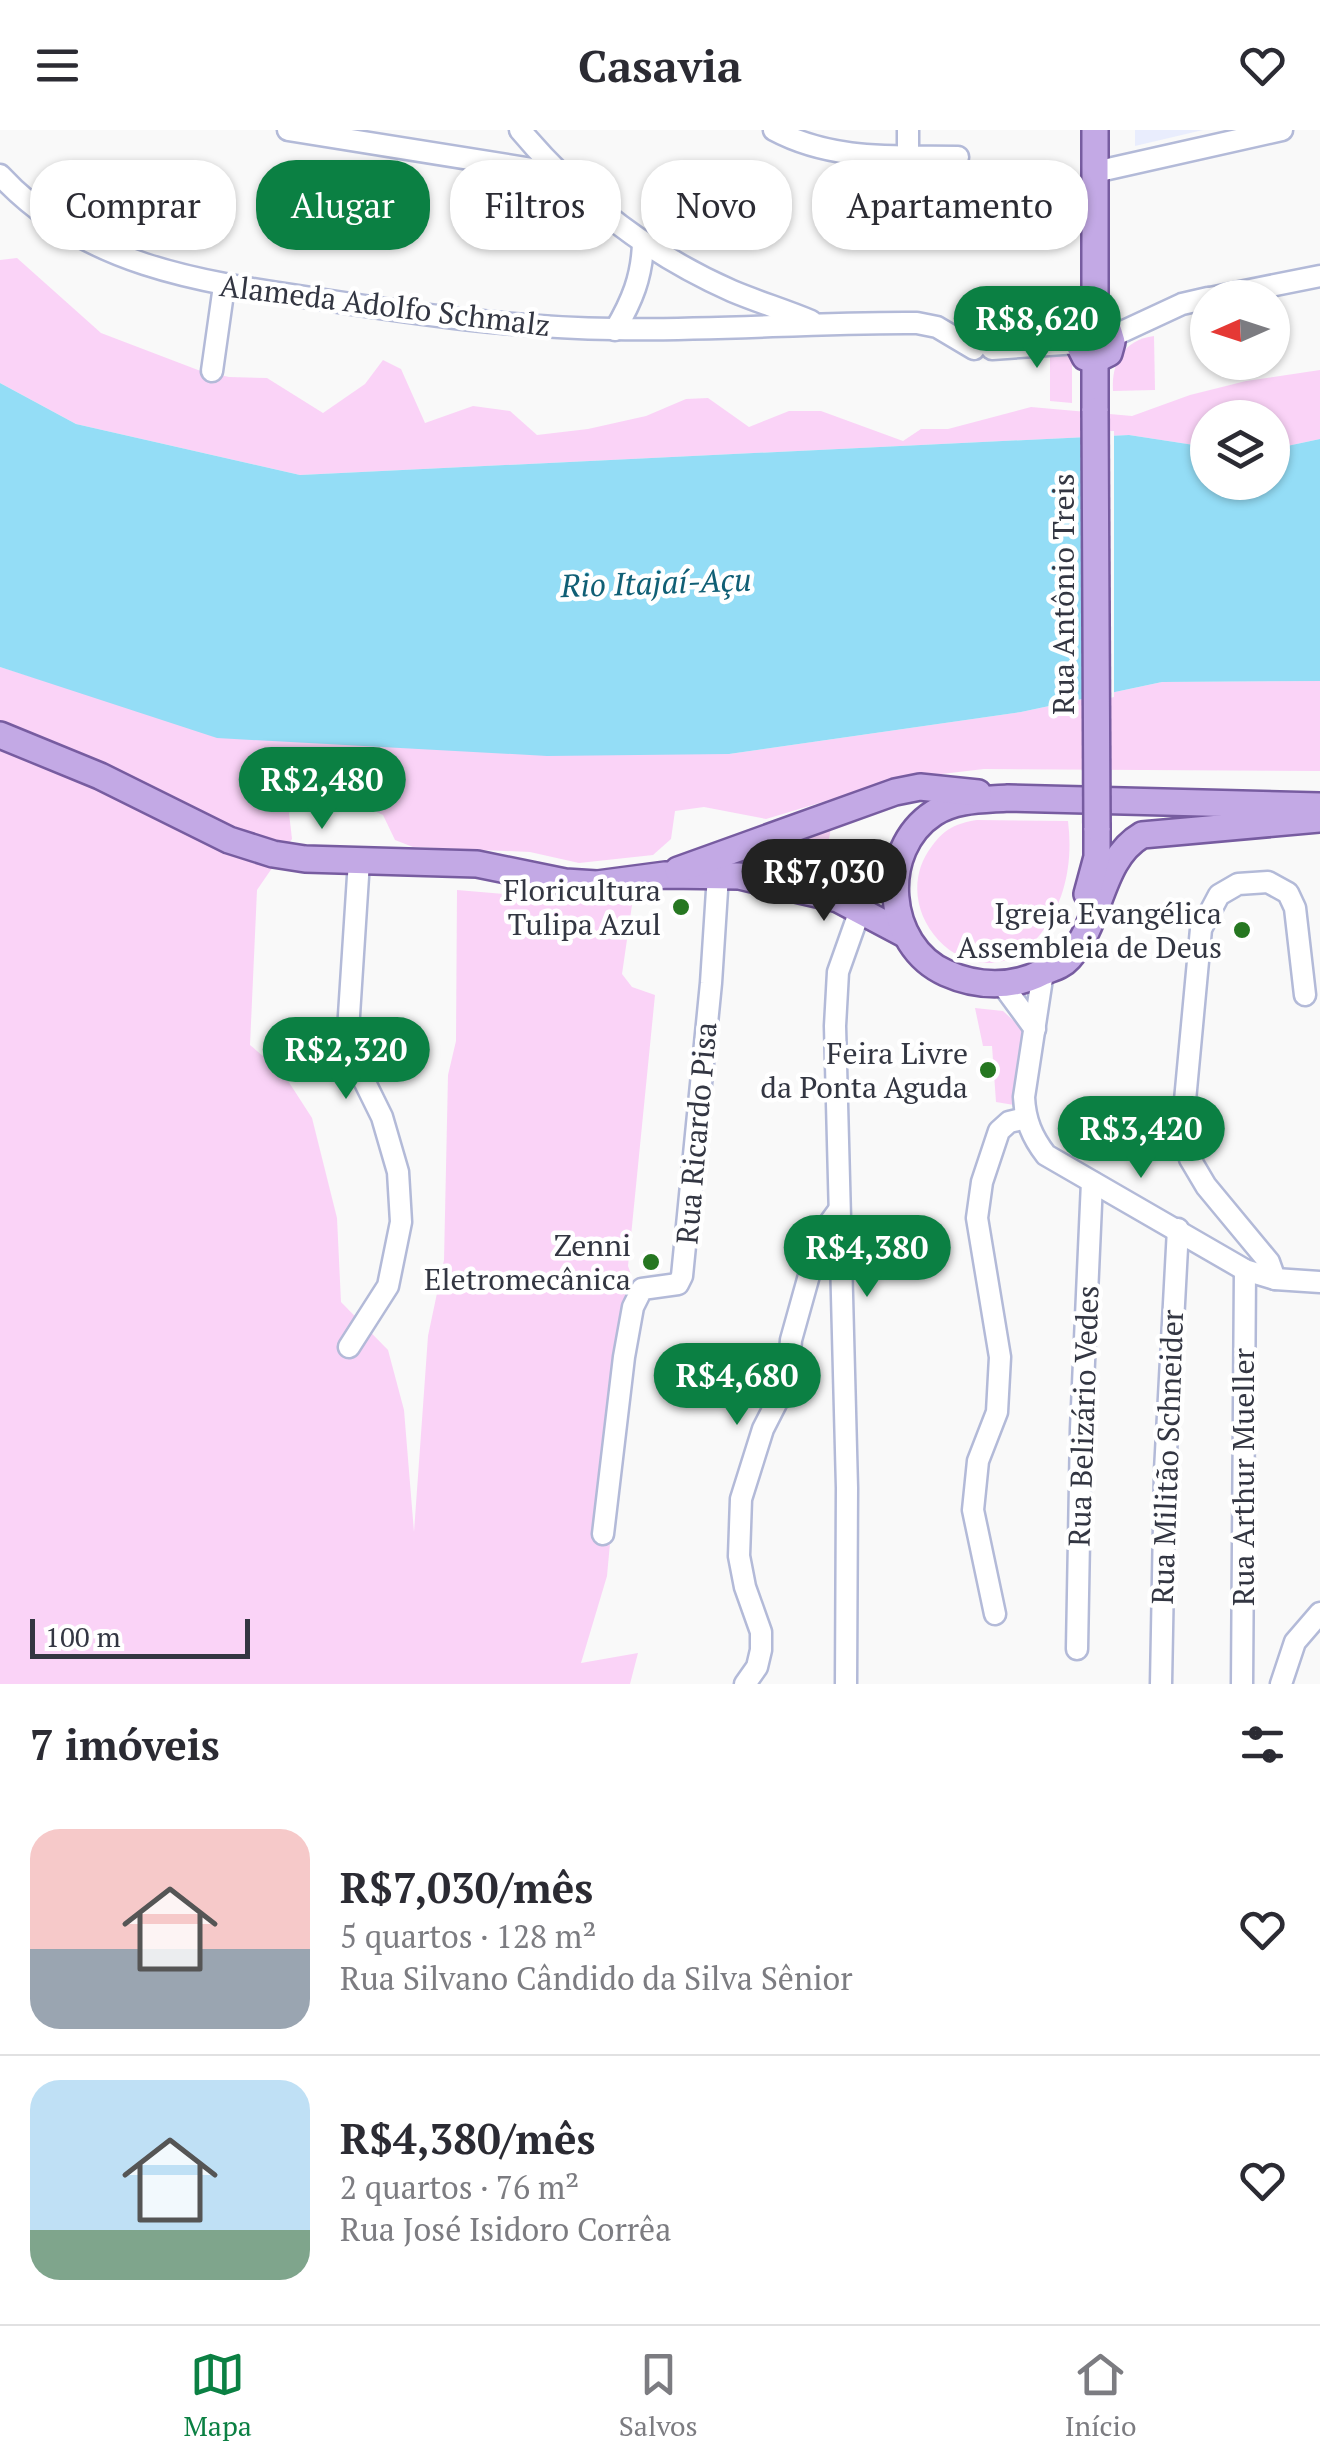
<!DOCTYPE html>
<html lang="pt">
<head>
<meta charset="utf-8">
<style>
  body { margin:0; font-family:"PT Serif",serif; background:#f2f2f3; color:#2b2b33; height:100vh; display:flex; flex-direction:column; font-size:38px; white-space:nowrap }
  * { box-sizing:border-box; margin:0 }
  p { font-size:32px; color:#7c7c81 }
  .icon { flex:none; width:55px; height:55px; fill:none; stroke:currentColor; stroke-width:2; stroke-linecap:round; stroke-linejoin:round }
  .map { position:relative; height:1554px; overflow:hidden }
  .panel { display:flex; flex-direction:column; background:#fff; flex:1 }
  .panel>* { flex:none }
  .banner { position:absolute; left:30px; top:30px; width:1260px; height:90px; display:flex; gap:20px }
  .needle { width:65px; rotate:267deg }
  .controls { position:absolute; left:1190px; top:150px; display:grid; gap:20px }
  .controls a { display:grid; place-items:center; width:100px; height:100px; border-radius:50%; background:#fff; box-shadow:0 2px 8px #0004; font-size:50px }
  .scale { position:absolute; left:30px; bottom:25px; width:220px; box-sizing:border-box; padding-left:10px; border:5px solid #333642; border-top:0; font-size:28px; line-height:35px; white-space:nowrap; color:#333642; -webkit-text-stroke:8px #fff; paint-order:stroke }
  .price { position:absolute; translate:-50% -85px; padding:0 22px; border-radius:35px; background:#0b8043; color:#fff; font-size:32px; line-height:65px; filter:drop-shadow(0 2px 5px #0008) }
  .price::after { content:''; position:absolute; left:50%; top:60px; width:30px; height:22px; margin-left:-15px; background:inherit; clip-path:polygon(0 0,100% 0,50% 100%) }
  .price.current { background:#222; color:#fff }
  ul { padding:0; list-style:none }
  li { display:flex; align-items:center; gap:30px; height:250px; padding:0 30px }
  li+li { border-top:2px solid #e1e1e2 }
  li span { display:grid; place-items:center; flex:none; width:280px; height:200px; border-radius:30px; color:#555 }
  li>.icon { margin-inline-start:auto }
  span .icon { width:120px; height:120px; fill:#fffc; stroke-width:1 }
  li b { font-size:42px }
  h2 { display:flex; justify-content:space-between; align-items:center; height:120px; padding:0 30px; font-size:42px }
  .chip { padding:0 35px; border-radius:40px; background:#fff; box-shadow:0 2px 8px #0004; font-size:35px; line-height:90px }
  .chip.current { background:#0b8043; color:#fff }
  header { display:flex; justify-content:space-between; align-items:center; height:130px; padding:0 30px; background:#fff; font-size:45px; font-weight:600 }
  .tabs { display:flex; justify-content:space-around; align-items:center; height:140px; border-top:2px solid #e1e1e2; background:#fff; font-size:28px; color:#7c7c81 }
  .tabs a { display:grid; justify-items:center; gap:5px }
  .tabs .current { color:#0b8043 }
  .map>svg:first-child { display:block }
  .built { fill:#e9edfd }
  .green { fill:#fad3f7 }
  .water { fill:#94ddf6 }
  .pier { fill:#f9f9f9 }
  .lines { fill:none; stroke-linecap:round; stroke-linejoin:round }
  .minor-casing { stroke:#b3bad8; stroke-width:25 }
  .major-casing { stroke:#775ca0; stroke-width:30 }
  .minor { stroke:#fff; stroke-width:20 }
  .major { stroke:#c3a9e5; stroke-width:25 }
  .major-bridge-casing { stroke:#775ca0; stroke-width:30; stroke-linecap:butt }
  .major-bridge { stroke:#c3a9e5; stroke-width:25 }
  .poi-dot { fill:#267721; stroke:#fff; stroke-width:4 }
  .labels { text-anchor:middle; dominant-baseline:central; stroke-width:9; stroke-linejoin:round; paint-order:stroke }
  .street-label { font-size:30px; fill:#333642; stroke:#fff }
  .poi-label { font-size:30px; fill:#333642; stroke:#fff; text-anchor:end }
  .water-label { font-size:32px; font-style:italic; fill:#105f75; stroke:#fff }
</style>
</head>
<body>
<header><svg class="icon" aria-label="menu" viewBox="0 0 24 24"><path d="M4 6h16M4 12h16M4 18h16"/></svg>Casavia<svg class="icon" aria-label="heart" viewBox="0 0 24 24"><path d="M12 20l-8-8c-3-5 5-10 8-4 3-6 11-1 8 4z"/></svg></header>
<div class="map">
<svg width="1320" height="1554" viewBox="0 0 1320 1554">
  <rect width="100%" height="100%" fill="#f9f9f9"/>
  <polygon class="built" points="1135,0 1203,0 1135,16"/>
  <g class="green">
    <polygon points="17,128 101,203 198,240 229,247 267,248 323,283 365,254 383,230 401,239 425,293 473,276 510,281 537,305 588,299 646,286 686,269 708,268 749,297 789,281 821,281 903,311 921,299 948,299 1031,277 1132,286 1190,265 1246,251 1320,240 1320,309 1273,319 1272,288 1208,288 1207,317 1129,305 300,345 76,294 0,253 0,130"/>
    <path d="M1154,206L1155,260L1113,261C1111,232 1124,210 1154,206Z"/>
    <polygon points="1072,222 1072,273 1050,271 1050,227 1052,225"/>
    <polygon points="0,537 84,563 729,624 1021,582 1162,552 1320,551 1320,641 984,639 899,649 766,689 704,677 675,681 671,709 653,725 579,733 530,722 413,717 395,710 383,685 352,671 304,663 289,683 292,709 257,760 250,915 283,943 312,988 337,1088 341,1172 388,1220 404,1280 414,1402 428,1206 444,1130 448,945 456,911 457,760 632,775 622,844 632,857 655,865 628,1136 634,1153 607,1446 581,1533 638,1523 630,1554 0,1554"/>
    <path d="M977,690L1068,691C1073,730 1066,770 1042,802C981,884 879,785 932,716C944,699 957,693 977,690Z"/>
    <polygon points="831,698 821,752 783,741 778,732 781,716"/>
    <polygon points="975,878 1003,881 1026,902 1026,925 1018,926 1014,975 996,972 992,916 983,916"/>
  </g>
  <polygon class="water" points="0,253 76,294 300,345 1129,305 1207,317 1208,352 1272,352 1273,319 1320,309 1320,551 1162,552 1021,582 729,624 547,626 217,608 0,537"/>
  <polygon class="pier" points="1114,301 1114,567 1083,574 1082,302"/>
  <g class="lines">
    <g class="minor-casing">
      <g id="minor">
        <polyline points="288,0 557,43"/>
        <path d="M520,0C579,70 648,124 732,161C758,172 785,180 811,191"/>
        <path d="M774,0C832,31 895,26 958,27"/>
        <polyline points="908,0 908,26"/>
        <polyline points="1095,42 1282,0"/>
        <path d="M0,45C84,136 201,152 318,169C416,184 514,198 613,199C714,201 816,192 917,193L937,197L974,219"/>
        <polyline points="1210,168 1320,146"/>
        <path d="M615,200C632,171 642,147 643,113"/>
        <polyline points="1111,207 1182,174 1208,168"/>
        <polyline points="992,219 1078,213"/>
        <polyline points="212,241 224,156"/>
        <path d="M1043,842L1024,967C1025,990 1032,1007 1046,1025L1245,1140L1275,1149L1320,1152"/>
        <polyline points="1002,854 1035,899"/>
        <polyline points="1275,1149 1269,1132 1206,1056 1190,1029 1183,992 1201,799 1219,765 1238,754 1268,752 1288,763 1295,778 1305,865"/>
        <polyline points="349,1217 388,1156 401,1092 398,1042 382,987 347,916 359,731"/>
        <polyline points="603,1404 624,1227 633,1177 642,1159 678,1154 682,1146 711,853 718,745"/>
        <polyline points="995,1484 973,1380 978,1331 997,1282 1000,1227 977,1088 982,1052 999,1001 1009,992 1026,988"/>
        <polyline points="1077,1519 1081,1299 1092,1052"/>
        <polyline points="745,1554 757,1537 761,1520 761,1502 745,1457 739,1426 741,1369 763,1299 788,1250 791,1210 820,1106 839,1080"/>
        <polyline points="846,1554 847,1358 835,896 838,842 860,780"/>
        <polyline points="1161,1554 1165,1341 1178,1099"/>
        <polyline points="1242,1554 1245,1140"/>
        <polyline points="1281,1554 1295,1512 1320,1483"/>
      </g>
    </g>
    <g class="major-casing">
      <g id="major">
        <polyline points="1095,195 1095,0"/>
        <polyline points="1095,195 1109,202 1112,212 1109,223 1095,230"/>
        <polyline points="1095,195 1081,202 1078,213 1085,227 1095,230"/>
        <polyline points="1095,230 1095,281"/>
        <polyline points="0,605 100,646 229,710 273,724 305,729 477,734 565,752 597,754 665,745 739,746 838,769 906,805"/>
        <path d="M1320,676L1008,668C983,670 956,669 934,683C877,720 885,816 946,843C977,857 1013,858 1043,842C1052,838 1062,836 1069,828C1102,792 1099,730 1142,705L1320,689"/>
        <polyline points="678,740 895,662 920,657 978,663"/>
        <polyline points="1087,764 1097,727 1097,698"/>
      </g>
    </g>
    <use href="#minor" class="minor"/>
    <use href="#major" class="major"/>
    <g class="major-bridge-casing">
      <polyline id="major-bridge" points="1095,281 1097,698"/>
    </g>
    <use href="#major-bridge" class="major-bridge"/>
  </g>
  <g class="poi-dot">
    <circle cx="681" cy="777" r="10"/>
    <circle cx="1242" cy="800" r="10"/>
    <circle cx="988" cy="940" r="10"/>
    <circle cx="651" cy="1132" r="10"/>
  </g>
  <g class="labels">
    <g class="street-label">
      <text transform="translate(385 175) rotate(7)">Alameda Adolfo Schmalz</text>
      <text transform="translate(1063 464) rotate(-90)">Rua Antônio Treis</text>
      <text transform="translate(696 1003) rotate(-85)">Rua Ricardo Pisa</text>
      <text transform="translate(1083 1286) rotate(-88)">Rua Belizário Vedes</text>
      <text transform="translate(1167 1327) rotate(-88)">Rua Militão Schneider</text>
      <text transform="translate(1243 1347) rotate(-90)">Rua Arthur Mueller</text>
    </g>
    <g class="poi-label">
      <text x="661" y="760">Floricultura<tspan x="661" dy="34">Tulipa Azul</tspan></text>
      <text x="1222" y="783">Igreja Evangélica<tspan x="1222" dy="34">Assembleia de Deus</tspan></text>
      <text x="968" y="923">Feira Livre<tspan x="968" dy="34">da Ponta Aguda</tspan></text>
      <text x="631" y="1115">Zenni<tspan x="631" dy="34">Eletromecânica</tspan></text>
    </g>
    <g class="water-label">
      <text transform="translate(656 452) rotate(-2)">Rio Itajaí-Açu</text>
    </g>
  </g>
</svg>
<div class="controls">
<a><svg class="needle" viewBox="-14 -14 28 28"><path d="M0-13l5 13h-10z" fill="#e53935"/><path d="M0 13l5-13h-10z" fill="#7c7c81"/></svg></a>
<a><svg class="icon" aria-label="layers" viewBox="0 0 24 24"><path d="M12 4l9 5-9 5-9-5zM3 14l9 5 9-5"/></svg></a>
</div>
<div class="scale">100 m</div>
<b class="price" style="left:1037px;top:241px">R$8,620</b>
<b class="price" style="left:322px;top:702px">R$2,480</b>
<b class="price current" style="left:824px;top:794px">R$7,030</b>
<b class="price" style="left:346px;top:972px">R$2,320</b>
<b class="price" style="left:1141px;top:1051px">R$3,420</b>
<b class="price" style="left:867px;top:1170px">R$4,380</b>
<b class="price" style="left:737px;top:1298px">R$4,680</b>
<div class="banner">
<a class="chip">Comprar</a>
<a class="chip current">Alugar</a>
<a class="chip">Filtros</a>
<a class="chip">Novo</a>
<a class="chip">Apartamento</a>
</div>
</div>
<section class="panel">
<h2>7 imóveis<svg class="icon" aria-label="filters" viewBox="0 0 24 24"><path d="M4 7h16M4 17h16"/><circle cx="9" cy="7" r="2"/><circle cx="15" cy="17" r="2"/></svg></h2>
<ul>
<li><span style="background:linear-gradient(#f6c9c9 60%,#9aa5b1 0)"><svg class="icon" aria-label="home" viewBox="0 0 24 24"><path d="M3 11l9-7 9 7M6 9v11h12V9"/></svg></span><div><b>R$7,030/mês</b><p>5 quartos · 128 m²</p><p>Rua Silvano Cândido da Silva Sênior</p></div><svg class="icon" aria-label="heart" viewBox="0 0 24 24"><path d="M12 20l-8-8c-3-5 5-10 8-4 3-6 11-1 8 4z"/></svg></li>
<li><span style="background:linear-gradient(#bfe0f5 75%,#7fa58c 0)"><svg class="icon" aria-label="home" viewBox="0 0 24 24"><path d="M3 11l9-7 9 7M6 9v11h12V9"/></svg></span><div><b>R$4,380/mês</b><p>2 quartos · 76 m²</p><p>Rua José Isidoro Corrêa</p></div><svg class="icon" aria-label="heart" viewBox="0 0 24 24"><path d="M12 20l-8-8c-3-5 5-10 8-4 3-6 11-1 8 4z"/></svg></li>
</ul>
</section>
<nav class="tabs">
<a class="current"><svg class="icon" aria-label="map" viewBox="0 0 24 24"><path d="M3 6l6-2 6 2 6-2v14l-6 2-6-2-6 2zM9 4v14M15 6v14"/></svg>Mapa</a>
<a><svg class="icon" aria-label="saved" viewBox="0 0 24 24"><path d="M7 4h10v16l-5-4-5 4z"/></svg>Salvos</a>
<a><svg class="icon" aria-label="home" viewBox="0 0 24 24"><path d="M3 11l9-7 9 7M6 9v11h12V9"/></svg>Início</a>
</nav>
</body>
</html>
